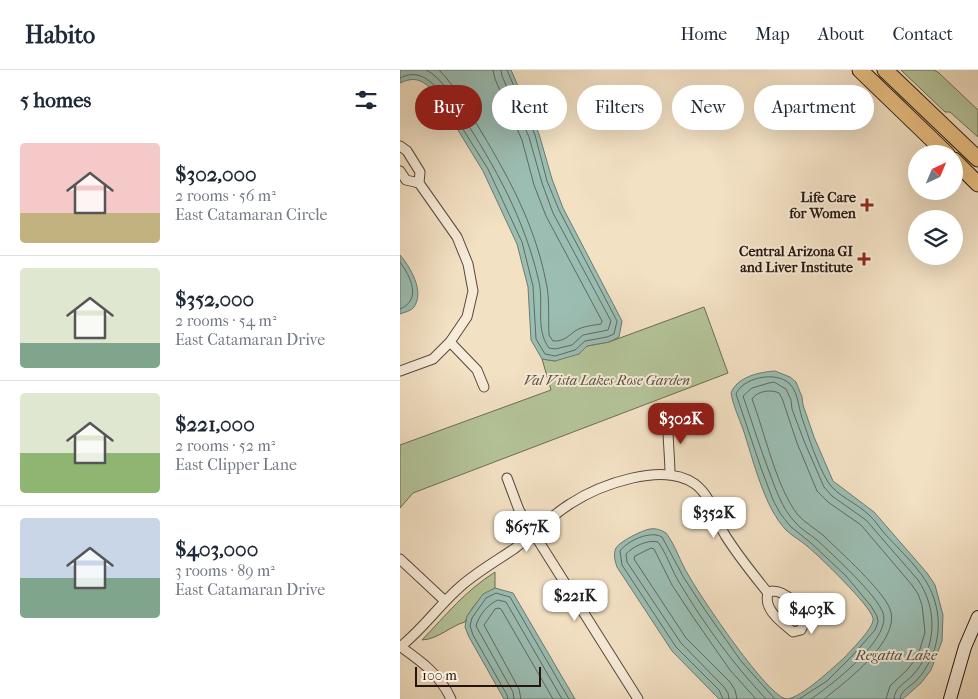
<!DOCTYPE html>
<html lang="en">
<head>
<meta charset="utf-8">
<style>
  body { margin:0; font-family:"IM FELL French Canon",serif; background:#f6f6f7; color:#1f2937; height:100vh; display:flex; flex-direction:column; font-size:19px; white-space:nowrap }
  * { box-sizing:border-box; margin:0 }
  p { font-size:16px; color:#747a83 }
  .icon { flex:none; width:28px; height:28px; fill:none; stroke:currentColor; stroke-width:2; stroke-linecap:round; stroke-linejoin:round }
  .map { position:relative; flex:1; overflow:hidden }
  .sheet { display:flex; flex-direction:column; background:#fff; width:400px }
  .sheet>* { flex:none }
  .top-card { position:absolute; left:15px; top:15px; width:475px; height:45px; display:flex; gap:10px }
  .needle { width:32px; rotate:44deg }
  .controls { position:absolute; left:508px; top:75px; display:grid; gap:10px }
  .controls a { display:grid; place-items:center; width:55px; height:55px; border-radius:50%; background:#fff; box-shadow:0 5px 20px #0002; font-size:25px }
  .scale { position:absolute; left:15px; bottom:12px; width:126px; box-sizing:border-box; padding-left:5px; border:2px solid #26150e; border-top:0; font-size:14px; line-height:18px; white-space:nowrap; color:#26150e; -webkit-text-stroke:4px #f7ecd9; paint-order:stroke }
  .price { position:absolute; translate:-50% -42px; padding:0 11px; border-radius:10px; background:#fff; color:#222; font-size:16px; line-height:32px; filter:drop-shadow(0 1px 2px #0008) }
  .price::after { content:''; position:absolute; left:50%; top:30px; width:15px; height:11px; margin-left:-8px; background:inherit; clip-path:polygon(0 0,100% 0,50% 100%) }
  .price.selected { background:#8f2418; color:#fff }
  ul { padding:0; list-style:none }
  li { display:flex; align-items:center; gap:15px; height:125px; padding:0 20px }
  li+li { border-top:1px solid #e0e1e3 }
  li span { display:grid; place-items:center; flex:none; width:140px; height:100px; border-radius:5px; color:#555 }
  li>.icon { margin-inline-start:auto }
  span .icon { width:60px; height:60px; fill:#fffc; stroke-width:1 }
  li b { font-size:21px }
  h2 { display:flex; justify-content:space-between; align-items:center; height:60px; padding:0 20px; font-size:21px }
  .tag { padding:0 18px; border-radius:22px; background:#fff; box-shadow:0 5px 20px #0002; font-size:18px; line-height:45px }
  .tag.selected { background:#8f2418; color:#fff }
  header { display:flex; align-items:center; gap:30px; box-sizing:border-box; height:70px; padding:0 25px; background:#fff; border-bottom:1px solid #e0e1e3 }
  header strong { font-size:24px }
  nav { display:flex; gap:28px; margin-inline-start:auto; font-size:18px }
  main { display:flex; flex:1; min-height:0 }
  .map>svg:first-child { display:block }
  .green { fill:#b4c499; stroke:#6d6c54 }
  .water { fill:#9bbeb3; stroke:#6c7a71 }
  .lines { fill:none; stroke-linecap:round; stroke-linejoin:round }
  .shore { stroke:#606a60; stroke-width:1 }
  .street-casing { stroke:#59483c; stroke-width:11 }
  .secondary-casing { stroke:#26150e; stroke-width:14 }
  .primary-casing { stroke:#26150e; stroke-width:17 }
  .street { stroke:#f7ecd9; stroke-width:9 }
  .secondary { stroke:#f7ecd9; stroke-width:12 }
  .primary { stroke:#eac082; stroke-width:15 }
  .poi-dot { fill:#8f2418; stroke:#f7ecd9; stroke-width:2 }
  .labels { text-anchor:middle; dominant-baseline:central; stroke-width:4; stroke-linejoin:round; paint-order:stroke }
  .poi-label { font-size:14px; font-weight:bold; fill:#26150e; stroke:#f7ecd9; text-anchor:end }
  .park-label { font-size:14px; font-style:italic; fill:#58523f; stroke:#f7ecd9 }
  .water-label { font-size:15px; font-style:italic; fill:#4f5048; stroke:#f7ecd9 }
</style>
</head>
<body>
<header>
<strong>Habito</strong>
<nav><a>Home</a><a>Map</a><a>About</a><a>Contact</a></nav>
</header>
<main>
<section class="sheet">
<h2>5 homes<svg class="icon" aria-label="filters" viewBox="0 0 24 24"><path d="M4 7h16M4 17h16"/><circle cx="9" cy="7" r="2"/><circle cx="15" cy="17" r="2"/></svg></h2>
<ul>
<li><span style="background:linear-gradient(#f6c9c9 70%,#c2b280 0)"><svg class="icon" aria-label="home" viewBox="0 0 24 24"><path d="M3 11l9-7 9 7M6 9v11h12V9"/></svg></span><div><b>$302,000</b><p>2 rooms · 56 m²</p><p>East Catamaran Circle</p></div></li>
<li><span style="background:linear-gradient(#dfe7d0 75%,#7fa58c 0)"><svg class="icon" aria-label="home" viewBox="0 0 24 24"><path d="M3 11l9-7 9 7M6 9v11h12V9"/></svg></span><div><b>$352,000</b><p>2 rooms · 54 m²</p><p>East Catamaran Drive</p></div></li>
<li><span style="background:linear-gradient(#dfe7d0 60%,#8fb573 0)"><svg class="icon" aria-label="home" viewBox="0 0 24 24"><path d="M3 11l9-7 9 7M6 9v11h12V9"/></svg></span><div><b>$221,000</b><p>2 rooms · 52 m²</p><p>East Clipper Lane</p></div></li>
<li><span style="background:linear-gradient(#c9d6e8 60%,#7fa58c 0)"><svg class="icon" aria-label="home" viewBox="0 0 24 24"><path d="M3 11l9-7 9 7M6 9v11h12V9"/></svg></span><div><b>$403,000</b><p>3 rooms · 89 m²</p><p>East Catamaran Drive</p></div></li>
</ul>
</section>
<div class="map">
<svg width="578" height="629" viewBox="0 0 578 629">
  <rect width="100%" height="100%" fill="#f3e1c4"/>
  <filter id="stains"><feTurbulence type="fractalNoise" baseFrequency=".004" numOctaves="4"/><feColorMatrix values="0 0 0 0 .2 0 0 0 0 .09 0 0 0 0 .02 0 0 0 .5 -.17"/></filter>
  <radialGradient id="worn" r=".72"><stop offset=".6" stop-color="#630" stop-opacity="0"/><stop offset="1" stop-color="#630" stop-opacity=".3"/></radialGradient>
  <g class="green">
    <polygon points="501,0 534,0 539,3 578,40 578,67 550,42 545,42"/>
    <polygon points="304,237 328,303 13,423 0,438 0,375 151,320 142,289 155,291 187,276 209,272"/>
    <path d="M95,502V518C82,525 70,538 65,552C50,556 39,569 22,570C47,544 64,522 95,502Z"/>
  </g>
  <g class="water">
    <path d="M0,0H111L139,64L152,109L163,138L222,251L219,267L209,272L187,276L179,284L155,291L142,289L131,270L128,217L117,174L83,101L34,21C22,10 15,6 0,13Z"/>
    <path d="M0,185C10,197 25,221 14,237C11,241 5,242 0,244Z"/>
    <path d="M375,301L390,307L396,312L402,327L403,335L414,367L433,411L474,442L527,503L535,515L543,545L542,571L531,600L521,613L503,629H319L272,581L217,497C215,491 213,484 216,478C220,471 243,460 250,459C256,458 261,460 266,463C276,476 280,492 289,506C300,526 369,629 387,629C401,628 434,597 445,587C451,580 475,557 473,548C470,535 419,486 407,476C400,470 392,466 386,460C364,437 353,389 343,359C339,348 333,335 331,323C337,307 359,302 375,301Z"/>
    <polygon points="95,518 113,523 175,629 104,629 69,567 65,557 67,546 83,524"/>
  </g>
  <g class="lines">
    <g class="shore">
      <path d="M26,0C43,8 52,28 61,44C95,96 125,150 139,212C144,234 135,259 149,278L155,279L172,275L183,265L208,260L211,251L153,143L142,113L129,67L102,6L101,0"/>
      <path d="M39,0C54,15 65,34 76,53C106,102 135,154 146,212C150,228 148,247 149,265L153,271C167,272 170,262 181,258C187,256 194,255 201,254L202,251L146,146L134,115L122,70L95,9L93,0"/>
      <path d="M0,8C16,0 26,7 37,18L88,99L122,172L133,216L136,269L145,284L155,286L175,280L185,271L207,267L214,264L217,251L159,140L147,111L135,65L107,0"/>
      <path d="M0,192C11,207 22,230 0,239"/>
      <polyline points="108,629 107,625 73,565 70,556 72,548 86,528 96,523 110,527 169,629"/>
      <path d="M114,629L113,622L76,556C79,545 88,534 98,530L106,532L162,629"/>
      <polyline points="121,629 119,619 84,555 95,539 98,538 101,539 153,629"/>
      <path d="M323,629L319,620L276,577L222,495L220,481C227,471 250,460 262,467L284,508L305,540L341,591L375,629"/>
      <path d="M329,629L328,623L324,617L281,573L227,492L226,484C232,477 248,469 258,472C267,484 271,499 279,512C304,554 333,594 366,629"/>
      <polyline points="337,629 335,620 330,612 286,568 234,489 235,486 251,478 254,479 272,515 293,547 330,600 356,629"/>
      <path d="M399,629L427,611L452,586L475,560L478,552L477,546L471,536L446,506L411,473L390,456L380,443L373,430L361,398L336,324C343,308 372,302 386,311C398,318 398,336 402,348C409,368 417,394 428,412C437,426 457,433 469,445C476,451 480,459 486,465C504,485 528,505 535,532C543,558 536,589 517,610C511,616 501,620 500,629"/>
      <path d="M411,629C430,616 492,569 483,543C477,525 432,484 417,470C410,464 400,459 394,451C382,438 376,420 370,404C360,378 352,352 343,326L352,318L369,313L374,312L386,319L391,330L392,339L404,371L424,417L432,426L466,450L518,510C538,539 537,579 512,606C505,613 494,618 494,629"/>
      <path d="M424,629C444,613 502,570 490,539C482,519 441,483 424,466C416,459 405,453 398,445C376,417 365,363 352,329C357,321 371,319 379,323L382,328L397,373L417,421L428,432L461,455L512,515L518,524L522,535L525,562L520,579L514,591L507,600L490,616L486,629"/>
    </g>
    <g class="street-casing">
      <g id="street">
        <polyline points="0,76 7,81 20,102 19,113 57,167 68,194 73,221 67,247 50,272 33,289 0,301"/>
        <polyline points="0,101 6,110 19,113"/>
        <polyline points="50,272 77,300 84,317"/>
        <path d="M268,345C267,365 270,385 270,405"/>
        <polyline points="107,408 119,440 238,629"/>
        <polyline points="0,489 45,531"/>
        <path d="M0,577C23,559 39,535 61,516C77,502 96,491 114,479C133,465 149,447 170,434C199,415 263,391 295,414C312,427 315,448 325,465C338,486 353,504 368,523C363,540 382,552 393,562L401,560L405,551C399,537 388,521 372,521L368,523"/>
        <path d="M1,577C22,592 40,605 51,629"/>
      </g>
    </g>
    <g class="secondary-casing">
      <polyline id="secondary" points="550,629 565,577 578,547"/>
    </g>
    <g class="primary-casing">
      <g id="primary">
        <polyline points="460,0 547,84"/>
        <polyline points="485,0 578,89"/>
        <polyline points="554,90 578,114"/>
      </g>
    </g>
    <use href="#street" class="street"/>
    <use href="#secondary" class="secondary"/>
    <use href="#primary" class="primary"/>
  </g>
  <g class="poi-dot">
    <path d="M464.5 127.5h5v5h5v5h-5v5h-5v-5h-5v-5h5z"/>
    <path d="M461.5 181.5h5v5h5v5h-5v5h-5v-5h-5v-5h5z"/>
  </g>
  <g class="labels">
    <g class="poi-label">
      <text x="456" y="127">Life Care<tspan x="456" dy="16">for Women</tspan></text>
      <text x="453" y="181">Central Arizona GI<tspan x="453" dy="16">and Liver Institute</tspan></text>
    </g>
    <g class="park-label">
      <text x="207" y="310">Val Vista Lakes Rose Garden</text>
    </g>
    <g class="water-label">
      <text x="496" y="585">Regatta Lake</text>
    </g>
  </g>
  <rect width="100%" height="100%" filter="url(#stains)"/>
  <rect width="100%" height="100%" fill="url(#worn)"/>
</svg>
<div class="controls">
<a><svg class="needle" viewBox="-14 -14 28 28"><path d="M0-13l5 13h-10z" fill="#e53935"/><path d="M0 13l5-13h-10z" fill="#747a83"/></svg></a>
<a><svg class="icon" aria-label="layers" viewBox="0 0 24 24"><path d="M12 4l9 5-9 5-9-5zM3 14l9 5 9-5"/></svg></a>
</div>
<div class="scale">100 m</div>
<b class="price selected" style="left:281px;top:375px">$302K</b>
<b class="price" style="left:314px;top:469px">$352K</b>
<b class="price" style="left:127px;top:483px">$657K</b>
<b class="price" style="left:175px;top:552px">$221K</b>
<b class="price" style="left:412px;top:565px">$403K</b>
<div class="top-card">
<a class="tag selected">Buy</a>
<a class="tag">Rent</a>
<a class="tag">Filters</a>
<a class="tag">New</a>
<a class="tag">Apartment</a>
</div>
</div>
</main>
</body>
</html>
